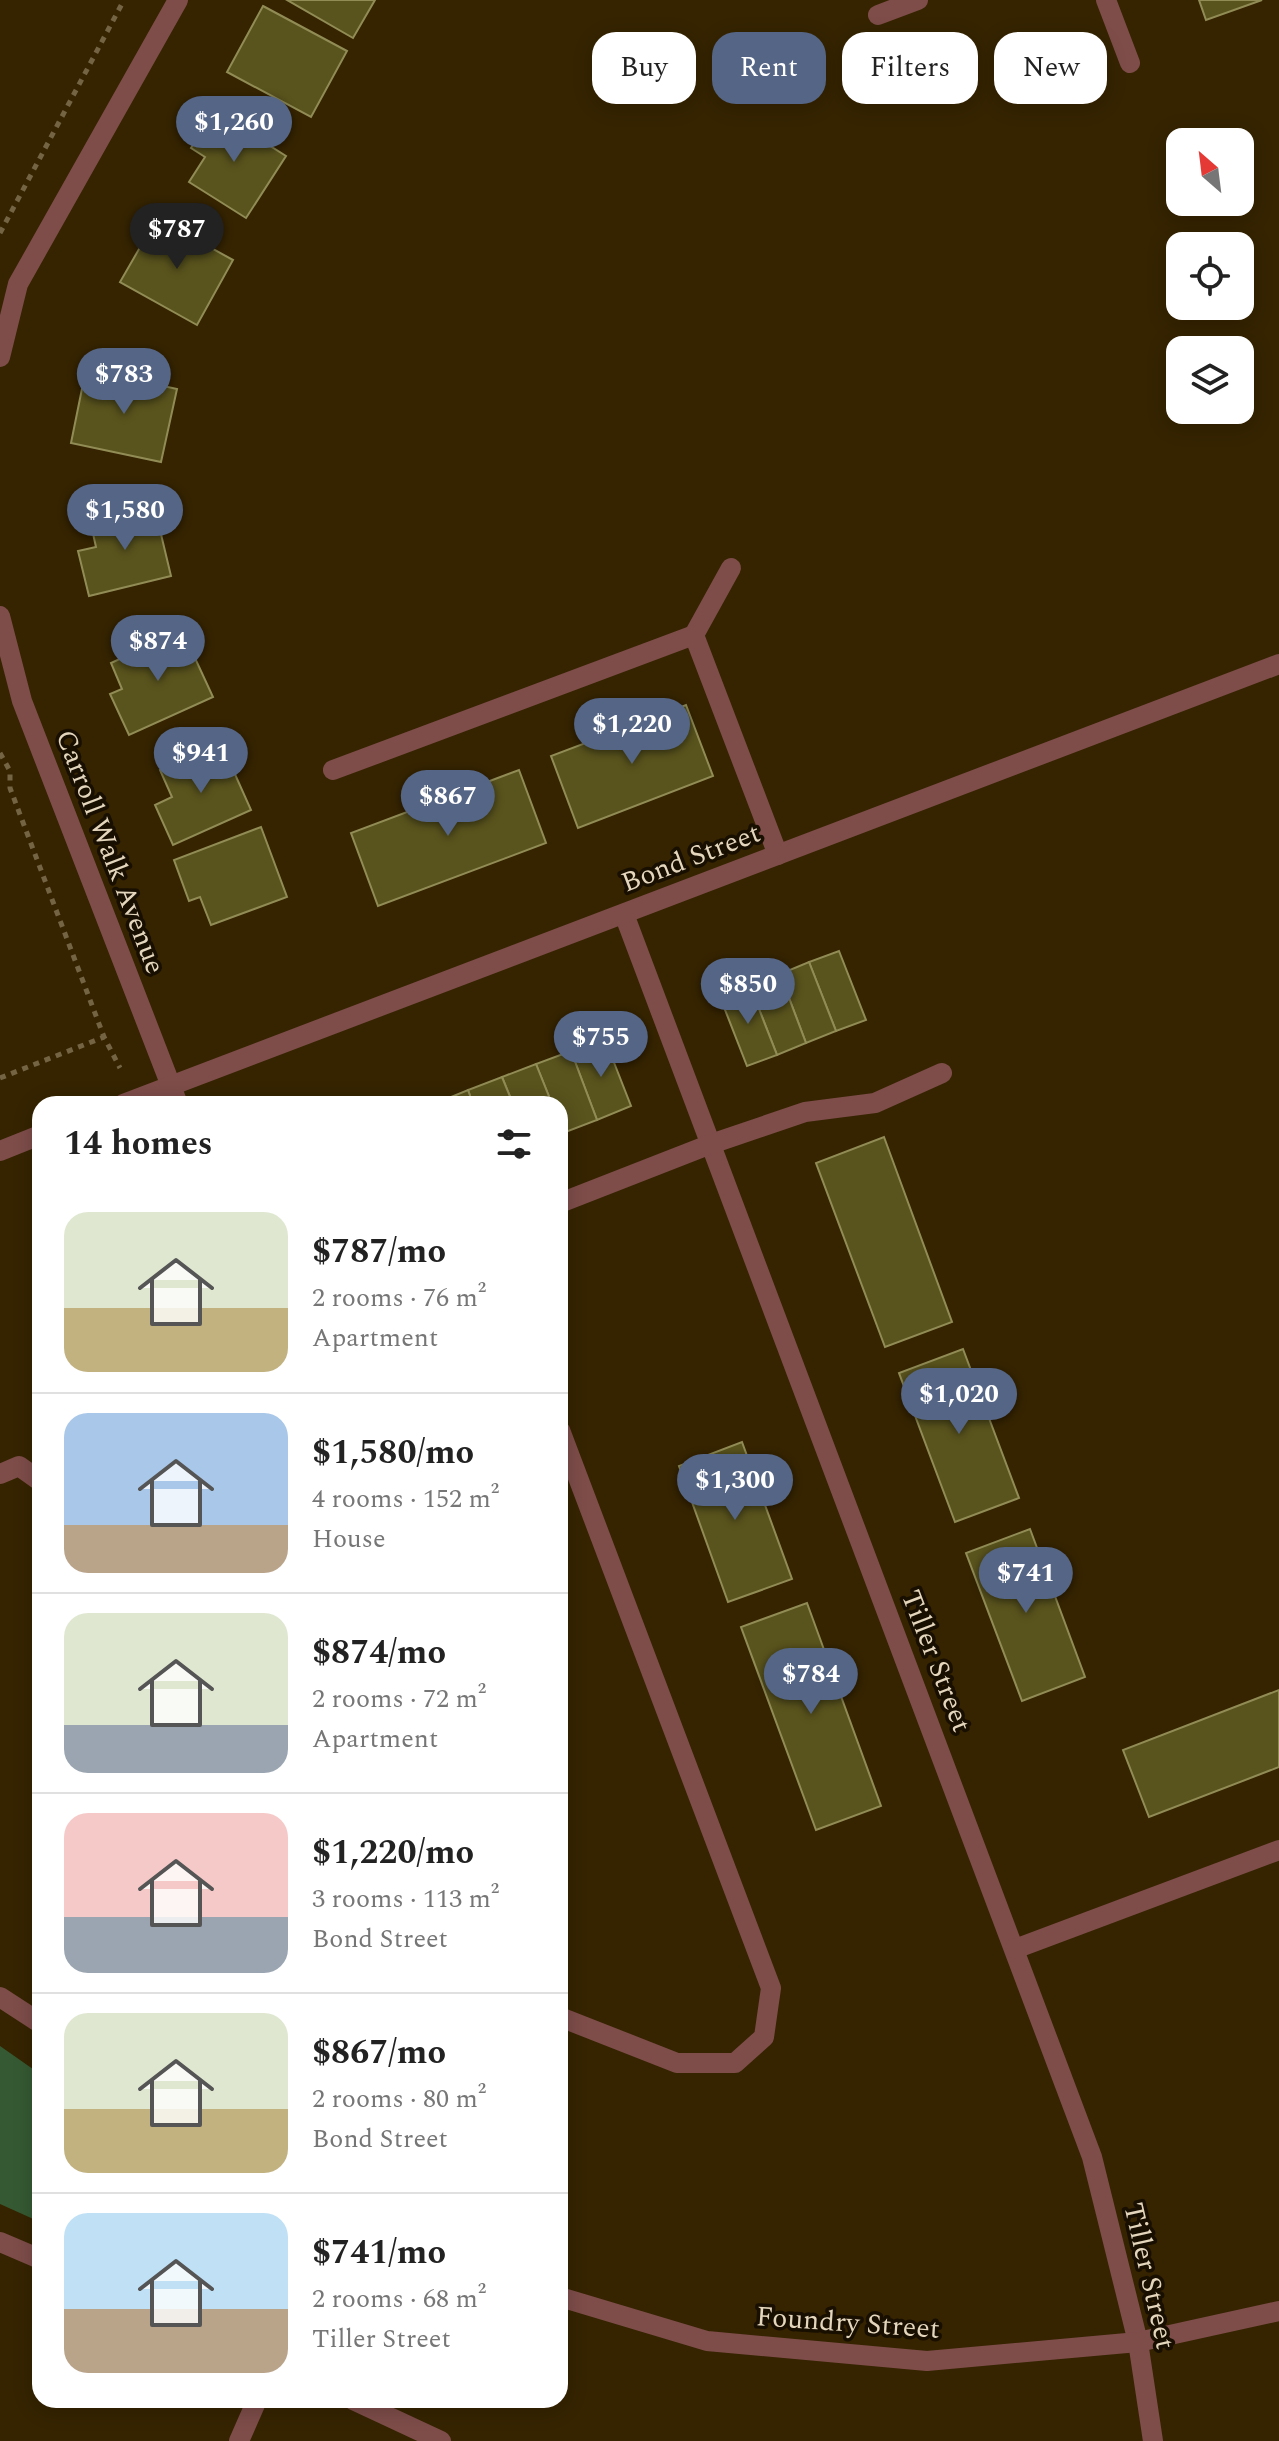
<!DOCTYPE html>
<html lang="en">
<head>
<meta charset="utf-8">
<style>
  body { margin:0; font-family:Spectral,serif; background:#f6f6f6; color:#222; height:100vh; display:flex; flex-direction:column; font-size:30px; white-space:nowrap }
  * { box-sizing:border-box; margin:0 }
  p { font-size:26px; color:#767676 }
  .icon { flex:none; width:44px; height:44px; fill:none; stroke:currentColor; stroke-width:2; stroke-linecap:round; stroke-linejoin:round }
  .map { position:relative; flex:1; overflow:hidden }
  .panel { position:absolute; left:32px; top:1096px; width:536px; height:1312px; display:flex; flex-direction:column; background:#fff; border-radius:24px; box-shadow:0 4px 20px #0003 }
  .panel>* { flex:none }
  .hud { position:absolute; left:592px; top:32px; width:566px; height:72px; display:flex; gap:16px }
  .needle { width:52px; rotate:332deg }
  .buttons { position:absolute; left:1166px; top:128px; display:grid; gap:16px }
  .buttons a { display:grid; place-items:center; width:88px; height:88px; border-radius:16px; background:#fff; box-shadow:0 4px 20px #0003; font-size:40px }
  .price { position:absolute; translate:-50% -68px; padding:0 18px; border-radius:28px; background:#556585; color:#fff; font-size:26px; line-height:52px; filter:drop-shadow(0 2px 4px #0008) }
  .price::after { content:''; position:absolute; left:50%; top:48px; width:24px; height:18px; margin-left:-12px; background:inherit; clip-path:polygon(0 0,100% 0,50% 100%) }
  .price.selected { background:#222; color:#fff }
  ul { padding:0; list-style:none }
  li { display:flex; align-items:center; gap:24px; height:200px; padding:0 32px }
  li+li { border-top:2px solid #e0e0e0 }
  li span { display:grid; place-items:center; flex:none; width:224px; height:160px; border-radius:24px; color:#555 }
  li>.icon { margin-inline-start:auto }
  span .icon { width:96px; height:96px; fill:#fffc; stroke-width:1 }
  li b { font-size:34px }
  h2 { display:flex; justify-content:space-between; align-items:center; height:96px; padding:0 32px; font-size:34px }
  .pill { padding:0 28px; border-radius:24px; background:#fff; box-shadow:0 4px 20px #0003; font-size:28px; line-height:72px }
  .pill.selected { background:#556585; color:#fff }
  .map>svg:first-child { display:block }
  .green { fill:#355a33 }
  .building { fill:#59531d; stroke:#918c56; stroke-width:2 }
  .lines { fill:none; stroke-linecap:round; stroke-linejoin:round }
  .path { stroke:#746444; stroke-width:5; stroke-dasharray:6 6; stroke-linecap:butt }
  .minor { stroke:#7e4d4a; stroke-width:20 }
  .labels { text-anchor:middle; dominant-baseline:central; stroke-width:7; stroke-linejoin:round; paint-order:stroke }
  .street-label { font-size:28px; fill:#e4d6bd; stroke:#180f00 }
</style>
</head>
<body>
<div class="map">
<svg width="1279" height="2441" viewBox="0 0 1279 2441">
  <rect width="100%" height="100%" fill="#362400"/>
  <polygon class="green" points="0,2046 40,2074 40,2222 0,2204"/>
  <g class="building">
    <polygon points="287,0 375,0 353,38"/>
    <polygon points="1199,0 1262,0 1206,20"/>
    <polygon points="263,6 347,51 311,117 227,72"/>
    <polygon points="215,111 286,156 246,218 189,182 205,157 191,148"/>
    <polygon points="157,218 233,260 197,325 120,282"/>
    <polygon points="86,369 177,389 161,462 71,443"/>
    <polygon points="154,505 171,576 89,596 78,551 96,547 90,520"/>
    <polygon points="182,630 213,697 129,735 110,694 122,689 111,663"/>
    <polygon points="686,705 713,776 578,828 551,756"/>
    <polygon points="221,743 251,810 173,845 155,805 172,797 160,770"/>
    <polygon points="519,770 546,843 378,906 351,833"/>
    <polygon points="261,827 287,897 211,925 200,897 189,901 174,860"/>
    <polygon points="839,951 866,1020 836,1031 809,962"/>
    <polygon points="809,962 836,1031 806,1043 780,974"/>
    <polygon points="780,974 806,1043 777,1055 750,986"/>
    <polygon points="750,986 777,1055 747,1066 720,997"/>
    <polygon points="604,1037 631,1106 597,1120 571,1051"/>
    <polygon points="571,1051 597,1120 563,1133 560,1125 560,1104 552,1104 536,1064"/>
    <polygon points="536,1064 552,1104 513,1104 502,1077"/>
    <polygon points="502,1077 513,1104 473,1104 468,1090"/>
    <polygon points="468,1090 473,1104 434,1104"/>
    <polygon points="884,1137 952,1322 885,1347 816,1163"/>
    <polygon points="963,1349 1019,1498 955,1522 899,1373"/>
    <polygon points="742,1442 792,1579 728,1602 679,1466"/>
    <polygon points="1030,1529 1085,1677 1022,1701 966,1553"/>
    <polygon points="807,1603 881,1806 816,1830 741,1627"/>
    <polygon points="1279,1690 1279,1767 1149,1817 1123,1750"/>
  </g>
  <g class="lines">
    <g class="path">
      <polyline points="0,233 124,0"/>
      <polyline points="0,753 10,771 10,788 104,1037 120,1068"/>
      <polyline points="0,1078 104,1037"/>
    </g>
    <g class="minor">
      <polyline points="1106,0 1130,63"/>
      <polyline points="878,15 918,0"/>
      <polyline points="0,357 18,284 178,0"/>
      <polyline points="0,616 22,701 178,1104"/>
      <polyline points="694,635 731,568"/>
      <polyline points="333,770 694,635 778,855"/>
      <polyline points="624,914 1092,2157 1138,2342 1153,2441"/>
      <polyline points="123,1104 1279,664"/>
      <polyline points="0,1151 40,1135"/>
      <polyline points="560,1203 711,1144 805,1112 875,1103 942,1073"/>
      <polyline points="560,1430 771,1988 764,2037 735,2063 677,2063 560,2017"/>
      <polyline points="0,1474 19,1466 40,1481"/>
      <polyline points="1015,1949 1279,1850"/>
      <polyline points="0,1997 40,2023"/>
      <polyline points="0,2242 40,2259"/>
      <polyline points="560,2297 707,2341 927,2361 1138,2342 1279,2311"/>
      <polyline points="353,2400 441,2441"/>
      <polyline points="239,2441 257,2400"/>
    </g>
  </g>
  <g class="labels">
    <g class="street-label">
      <text transform="translate(110 852) rotate(69)">Carroll Walk Avenue</text>
      <text transform="translate(691 858) rotate(-21)">Bond Street</text>
      <text transform="translate(936 1661) rotate(69)">Tiller Street</text>
      <text transform="translate(1149 2276) rotate(77)">Tiller Street</text>
      <text transform="translate(848 2323) rotate(4)">Foundry Street</text>
    </g>
  </g>
</svg>
<div class="buttons">
<a><svg class="needle" viewBox="-14 -14 28 28"><path d="M0-13l5 13h-10z" fill="#e53935"/><path d="M0 13l5-13h-10z" fill="#767676"/></svg></a>
<a><svg class="icon" aria-label="locate" viewBox="0 0 24 24"><circle cx="12" cy="12" r="6"/><path d="M12 2v4M12 18v4M2 12h4M18 12h4"/></svg></a>
<a><svg class="icon" aria-label="layers" viewBox="0 0 24 24"><path d="M12 4l9 5-9 5-9-5zM3 14l9 5 9-5"/></svg></a>
</div>
<b class="price" style="left:234px;top:164px">$1,260</b>
<b class="price selected" style="left:177px;top:271px">$787</b>
<b class="price" style="left:124px;top:416px">$783</b>
<b class="price" style="left:125px;top:552px">$1,580</b>
<b class="price" style="left:158px;top:683px">$874</b>
<b class="price" style="left:632px;top:766px">$1,220</b>
<b class="price" style="left:201px;top:795px">$941</b>
<b class="price" style="left:448px;top:838px">$867</b>
<b class="price" style="left:748px;top:1026px">$850</b>
<b class="price" style="left:601px;top:1079px">$755</b>
<b class="price" style="left:959px;top:1436px">$1,020</b>
<b class="price" style="left:735px;top:1522px">$1,300</b>
<b class="price" style="left:1026px;top:1615px">$741</b>
<b class="price" style="left:811px;top:1716px">$784</b>
<div class="hud">
<a class="pill">Buy</a>
<a class="pill selected">Rent</a>
<a class="pill">Filters</a>
<a class="pill">New</a>
</div>
<section class="panel">
<h2>14 homes<svg class="icon" aria-label="filters" viewBox="0 0 24 24"><path d="M4 7h16M4 17h16"/><circle cx="9" cy="7" r="2"/><circle cx="15" cy="17" r="2"/></svg></h2>
<ul>
<li><span style="background:linear-gradient(#dfe7d0 60%,#c2b280 0)"><svg class="icon" aria-label="home" viewBox="0 0 24 24"><path d="M3 11l9-7 9 7M6 9v11h12V9"/></svg></span><div><b>$787/mo</b><p>2 rooms · 76 m²</p><p>Apartment</p></div></li>
<li><span style="background:linear-gradient(#a9c7e8 70%,#b9a48a 0)"><svg class="icon" aria-label="home" viewBox="0 0 24 24"><path d="M3 11l9-7 9 7M6 9v11h12V9"/></svg></span><div><b>$1,580/mo</b><p>4 rooms · 152 m²</p><p>House</p></div></li>
<li><span style="background:linear-gradient(#dfe7d0 70%,#9aa5b1 0)"><svg class="icon" aria-label="home" viewBox="0 0 24 24"><path d="M3 11l9-7 9 7M6 9v11h12V9"/></svg></span><div><b>$874/mo</b><p>2 rooms · 72 m²</p><p>Apartment</p></div></li>
<li><span style="background:linear-gradient(#f6c9c9 65%,#9aa5b1 0)"><svg class="icon" aria-label="home" viewBox="0 0 24 24"><path d="M3 11l9-7 9 7M6 9v11h12V9"/></svg></span><div><b>$1,220/mo</b><p>3 rooms · 113 m²</p><p>Bond Street</p></div></li>
<li><span style="background:linear-gradient(#dfe7d0 60%,#c2b280 0)"><svg class="icon" aria-label="home" viewBox="0 0 24 24"><path d="M3 11l9-7 9 7M6 9v11h12V9"/></svg></span><div><b>$867/mo</b><p>2 rooms · 80 m²</p><p>Bond Street</p></div></li>
<li><span style="background:linear-gradient(#bfe0f5 60%,#b9a48a 0)"><svg class="icon" aria-label="home" viewBox="0 0 24 24"><path d="M3 11l9-7 9 7M6 9v11h12V9"/></svg></span><div><b>$741/mo</b><p>2 rooms · 68 m²</p><p>Tiller Street</p></div></li>
</ul>
</section>
</div>
</body>
</html>
